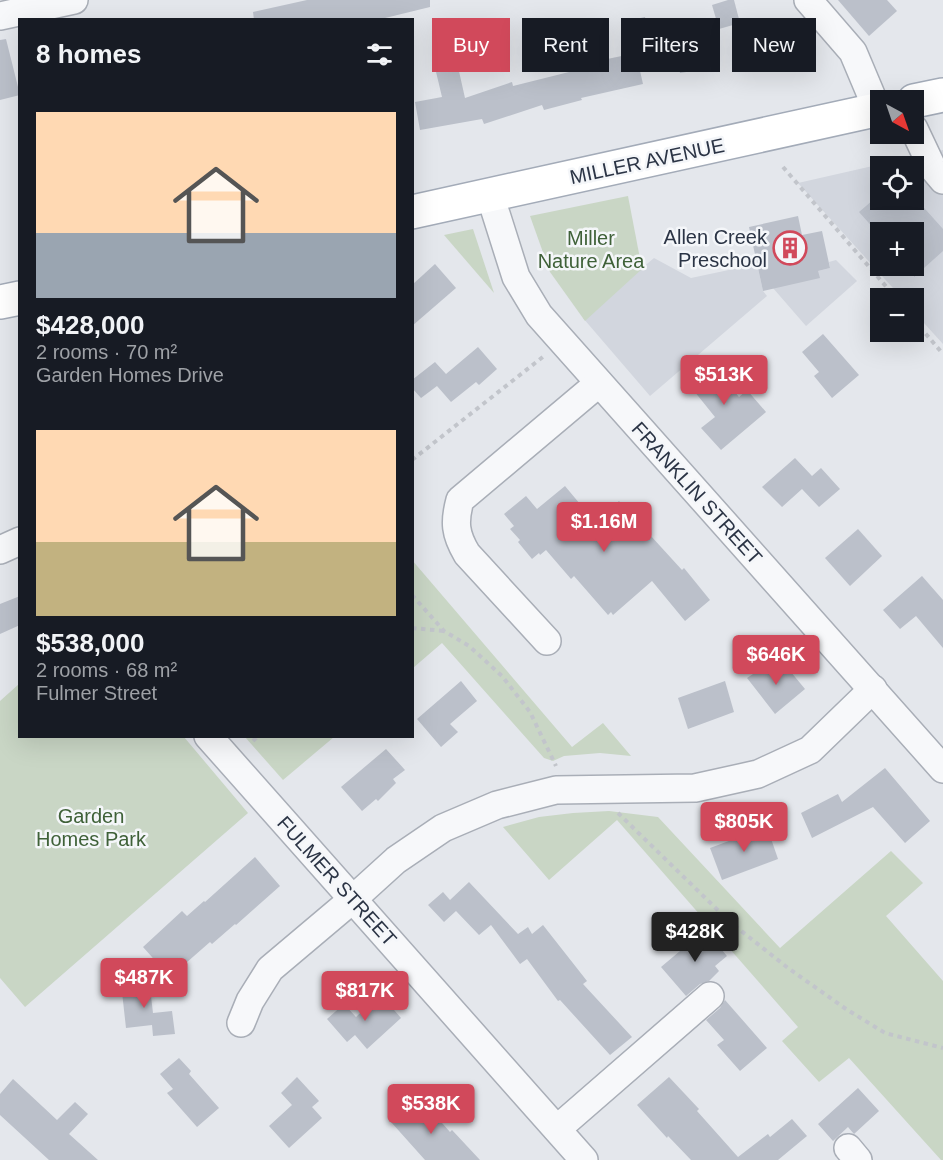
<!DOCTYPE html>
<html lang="en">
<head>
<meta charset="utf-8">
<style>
  body { margin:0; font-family:Helvetica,sans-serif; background:#242831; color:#f1f3f6; height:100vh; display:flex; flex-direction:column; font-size:22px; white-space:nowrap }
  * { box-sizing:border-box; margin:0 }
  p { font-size:20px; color:#9ea1a6 }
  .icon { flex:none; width:33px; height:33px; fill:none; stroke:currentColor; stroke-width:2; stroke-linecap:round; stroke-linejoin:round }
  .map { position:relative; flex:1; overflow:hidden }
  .panel { position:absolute; left:18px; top:18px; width:396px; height:720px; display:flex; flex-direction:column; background:#171b24; border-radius:0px; box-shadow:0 6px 24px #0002 }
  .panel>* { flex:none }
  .hud { position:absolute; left:432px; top:18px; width:420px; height:54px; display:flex; gap:12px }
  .needle { width:39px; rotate:140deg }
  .tools { position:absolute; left:870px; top:90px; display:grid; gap:12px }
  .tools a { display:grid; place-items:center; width:54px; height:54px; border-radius:0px; background:#171b24; box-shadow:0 6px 24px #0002; font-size:30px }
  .price { position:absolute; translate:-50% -51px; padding:0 14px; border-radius:6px; background:#d1495b; color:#fff; font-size:20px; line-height:39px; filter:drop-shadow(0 2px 3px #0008) }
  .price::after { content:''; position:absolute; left:50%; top:36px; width:18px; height:14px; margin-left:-9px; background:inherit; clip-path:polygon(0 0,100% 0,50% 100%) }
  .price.on { background:#222; color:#fff }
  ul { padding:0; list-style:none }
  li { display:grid; align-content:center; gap:12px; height:318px; padding:0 18px }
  li span { display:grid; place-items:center; height:186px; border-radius:0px; color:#555 }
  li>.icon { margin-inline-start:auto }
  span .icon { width:108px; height:108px; fill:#fffc; stroke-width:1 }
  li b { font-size:26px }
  h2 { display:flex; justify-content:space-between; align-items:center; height:72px; padding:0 18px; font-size:26px }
  .pill { padding:0 21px; border-radius:0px; background:#171b24; box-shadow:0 6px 24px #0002; font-size:21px; line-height:54px }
  .pill.on { background:#d1495b; color:#fff }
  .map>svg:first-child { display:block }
  .built { fill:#d2d6de; fill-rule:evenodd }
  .green { fill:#c9d6c5 }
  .building { fill:#bbc0ca }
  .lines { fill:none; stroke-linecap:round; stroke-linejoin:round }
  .minor-casing { stroke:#a9aeb7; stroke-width:30 }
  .major-casing { stroke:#a3abb8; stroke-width:36 }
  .path { stroke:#c2c5cb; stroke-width:4; stroke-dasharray:4.5 4.5; stroke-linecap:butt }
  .minor { stroke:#f7f8fa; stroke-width:27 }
  .major { stroke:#fff; stroke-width:33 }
  .labels { text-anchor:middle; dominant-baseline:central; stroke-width:5; stroke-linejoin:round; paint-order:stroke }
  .street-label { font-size:20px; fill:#2b3445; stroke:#f4f6f9 }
  .poi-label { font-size:20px; fill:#2b3445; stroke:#f4f6f9; text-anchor:end }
  .park-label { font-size:20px; fill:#3f6138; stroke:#f4f6f9 }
</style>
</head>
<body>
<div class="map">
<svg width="943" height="1160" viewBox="0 0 943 1160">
  <rect width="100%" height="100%" fill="#e4e7ec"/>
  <g class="built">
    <path d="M943,150V344L914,312V298H902L798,183ZM880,166H914V200H880ZM880,232H914V266H880Z"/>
    <polygon points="654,258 691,278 757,264 763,291 767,296 650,396 583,318"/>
    <polygon points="836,260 857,281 806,326 773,288 818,271 830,268 829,262"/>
  </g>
  <g class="green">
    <polygon points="628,196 642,269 585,321 550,272 530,216"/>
    <polygon points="473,229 494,293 444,235"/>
    <polygon points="412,560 572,747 603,723 631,756 600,753 564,756 553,761 544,758 442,643 413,668"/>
    <polygon points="19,684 20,736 184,737 248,813 25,1007 0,978 0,701"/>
    <polygon points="245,737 334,737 283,780"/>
    <polygon points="609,811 658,817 780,948 891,851 923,883 886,916 943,981 943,1160 941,1160 849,1058 819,1082 782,1041 798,1027 617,820 549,880 503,827 539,817 573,813"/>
  </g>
  <g class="building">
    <polygon points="307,0 430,0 430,7 377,20 254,20 253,12"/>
    <polygon points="728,0 734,0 740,23 719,29 712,5"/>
    <polygon points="838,0 887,0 897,11 869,36"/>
    <polygon points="645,17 651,42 627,48 622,22"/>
    <polygon points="775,19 781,51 749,58 742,26"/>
    <polygon points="580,31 588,63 636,53 643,84 581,98 582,100 544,110 542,105 484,124 482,119 420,130 415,102 442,97 432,55 454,49 465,98 512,82 513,86 569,72 559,36"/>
    <polygon points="6,39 20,95 0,100 0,40"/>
    <polygon points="707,39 712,68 680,73 675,43"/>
    <polygon points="873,200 917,200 943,229 943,251 914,277 914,232 877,232 859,212"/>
    <polygon points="798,216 802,235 822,231 830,268 818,271 820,278 763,291 749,227"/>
    <polygon points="435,264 456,288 412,326 412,285"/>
    <polygon points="823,334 859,375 832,398 814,376 819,372 802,352"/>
    <polygon points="478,347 497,369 479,385 476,382 451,402 437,386 421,398 412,388 412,380 435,362 446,374"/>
    <polygon points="710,361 739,397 747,390 766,412 721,450 701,428 715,417 686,381"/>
    <polygon points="795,458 812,476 821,468 840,489 819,507 802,489 782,507 762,487"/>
    <polygon points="565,486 595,522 619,501 682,570 684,568 710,600 685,621 652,581 613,615 611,612 608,615 574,576 571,579 546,550 540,555 539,553 532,559 518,542 520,540 510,529 514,526 504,514 526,496 537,509"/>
    <polygon points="858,529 882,556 850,586 825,558"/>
    <polygon points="922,576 943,600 943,648 916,616 900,629 883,610"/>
    <polygon points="20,596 20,625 0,634 0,604"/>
    <polygon points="774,660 783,670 786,666 805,689 775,714 747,678"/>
    <polygon points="461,681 477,701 450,724 458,732 441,747 417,719"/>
    <polygon points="725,681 734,712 688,729 678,698"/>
    <polygon points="386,749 405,770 393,779 396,783 378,801 376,799 362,811 341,787"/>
    <polygon points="885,768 930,821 905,843 873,807 812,838 801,813 838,794 842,802"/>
    <polygon points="767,827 778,859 722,880 710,848"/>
    <polygon points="255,857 280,886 236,925 235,924 212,944 210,942 178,970 168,959 160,966 143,947 182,911 187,916 204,901 205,902"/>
    <polygon points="469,882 518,934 528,927 532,934 543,925 587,981 583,984 632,1037 610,1055 560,1000 558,1001 527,959 520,964 491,925 479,935 456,911 444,922 428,905 443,892 450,900"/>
    <polygon points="705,930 727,956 715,966 719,971 709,981 700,984 686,996 661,967"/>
    <polygon points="149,979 153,1013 172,1011 175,1034 153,1036 152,1025 126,1028 121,983"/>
    <polygon points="380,994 401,1018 367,1049 355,1035 347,1042 327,1019 344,1004 356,1017"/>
    <polygon points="725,1000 767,1048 740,1071 717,1045 724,1040 706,1020 720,1008"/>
    <polygon points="179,1058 191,1071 189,1074 219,1108 197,1127 167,1093 173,1089 160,1074"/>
    <polygon points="297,1077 319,1101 312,1107 322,1118 289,1148 269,1126 292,1105 281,1093"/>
    <polygon points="669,1077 699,1109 697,1111 738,1157 768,1134 770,1137 792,1119 807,1136 778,1160 691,1160 668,1136 667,1138 637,1105"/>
    <polygon points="13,1079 57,1120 75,1102 88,1114 69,1134 98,1160 49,1160 0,1115 0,1094"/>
    <polygon points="858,1088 879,1111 854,1134 848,1127 833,1141 818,1124"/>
    <polygon points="419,1097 450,1132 452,1130 480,1160 425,1160 391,1122"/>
  </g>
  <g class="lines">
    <g class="minor-casing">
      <g id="minor">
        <polyline points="808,0 853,52 877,109"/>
        <polyline points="0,16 74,0"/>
        <polyline points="914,129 932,167 943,180"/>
        <polyline points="490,195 516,277 539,315 943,769"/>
        <polyline points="0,550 20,541"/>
        <path d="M547,641L467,554C455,534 454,522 460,500L599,383"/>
        <polyline points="208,736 584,1160"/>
        <polyline points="241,1023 250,1001 270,969 353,899 396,860 443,828 497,805 556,790 695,788 758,774 810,750 873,689"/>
        <polyline points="557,1129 710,996"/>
        <polyline points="848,1148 858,1160"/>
      </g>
    </g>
    <g class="major-casing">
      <g id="major">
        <polyline points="914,101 943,95"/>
        <polyline points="412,212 880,109"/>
        <polyline points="0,302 20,298"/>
      </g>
    </g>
    <g class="path">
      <polyline points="783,167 896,298"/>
      <polyline points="914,320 943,354"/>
      <polyline points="412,460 544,356"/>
      <polyline points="412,595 444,631 469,646 502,676 530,712 556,766"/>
      <polyline points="412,628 444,631"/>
      <polyline points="253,741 258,736"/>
      <polyline points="618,813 730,922 788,968 846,1009 885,1033 943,1048"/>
    </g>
    <use href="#minor" class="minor"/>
    <use href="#major" class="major"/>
  </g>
  <defs>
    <g id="building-ring" transform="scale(1.725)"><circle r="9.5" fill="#f4f6f9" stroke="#d1495b" stroke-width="1.5"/><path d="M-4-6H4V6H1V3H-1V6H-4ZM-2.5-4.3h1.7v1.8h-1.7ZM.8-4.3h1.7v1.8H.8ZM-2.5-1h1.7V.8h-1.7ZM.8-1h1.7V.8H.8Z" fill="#d1495b"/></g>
  </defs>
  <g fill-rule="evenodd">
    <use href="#building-ring" x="790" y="248"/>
  </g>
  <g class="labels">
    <g class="street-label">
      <text transform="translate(647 161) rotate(-12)">MILLER AVENUE</text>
      <text transform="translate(697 493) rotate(48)">FRANKLIN STREET</text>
      <text transform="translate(337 881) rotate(48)">FULMER STREET</text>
    </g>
    <g class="poi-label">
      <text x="767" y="237">Allen Creek<tspan x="767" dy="23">Preschool</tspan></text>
    </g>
    <g class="park-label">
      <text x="591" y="238">Miller<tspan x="591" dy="23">Nature Area</tspan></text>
      <text x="91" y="816">Garden<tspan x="91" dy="23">Homes Park</tspan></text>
    </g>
  </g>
</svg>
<div class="tools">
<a><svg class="needle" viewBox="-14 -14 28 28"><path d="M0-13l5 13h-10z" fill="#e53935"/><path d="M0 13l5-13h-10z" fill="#9ea1a6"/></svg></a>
<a><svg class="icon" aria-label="locate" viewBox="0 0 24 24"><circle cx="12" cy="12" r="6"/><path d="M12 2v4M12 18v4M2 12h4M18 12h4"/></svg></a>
<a>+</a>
<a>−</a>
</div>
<b class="price" style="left:724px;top:406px">$513K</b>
<b class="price" style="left:604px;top:553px">$1.16M</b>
<b class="price" style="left:776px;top:686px">$646K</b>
<b class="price" style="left:744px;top:853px">$805K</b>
<b class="price on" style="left:695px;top:963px">$428K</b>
<b class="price" style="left:144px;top:1009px">$487K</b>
<b class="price" style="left:365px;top:1022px">$817K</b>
<b class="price" style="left:431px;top:1135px">$538K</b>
<div class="hud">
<a class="pill on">Buy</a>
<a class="pill">Rent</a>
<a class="pill">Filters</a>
<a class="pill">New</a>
</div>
<section class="panel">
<h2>8 homes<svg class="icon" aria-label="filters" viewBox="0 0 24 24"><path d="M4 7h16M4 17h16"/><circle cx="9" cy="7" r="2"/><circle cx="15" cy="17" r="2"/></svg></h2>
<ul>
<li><span style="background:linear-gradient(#ffd9b3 65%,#9aa5b1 0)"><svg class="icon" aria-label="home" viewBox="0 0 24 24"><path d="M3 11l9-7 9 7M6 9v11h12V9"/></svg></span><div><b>$428,000</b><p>2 rooms · 70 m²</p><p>Garden Homes Drive</p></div></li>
<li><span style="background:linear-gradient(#ffd9b3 60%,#c2b280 0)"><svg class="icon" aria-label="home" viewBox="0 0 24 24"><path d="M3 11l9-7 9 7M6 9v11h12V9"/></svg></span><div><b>$538,000</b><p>2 rooms · 68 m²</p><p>Fulmer Street</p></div></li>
</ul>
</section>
</div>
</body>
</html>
